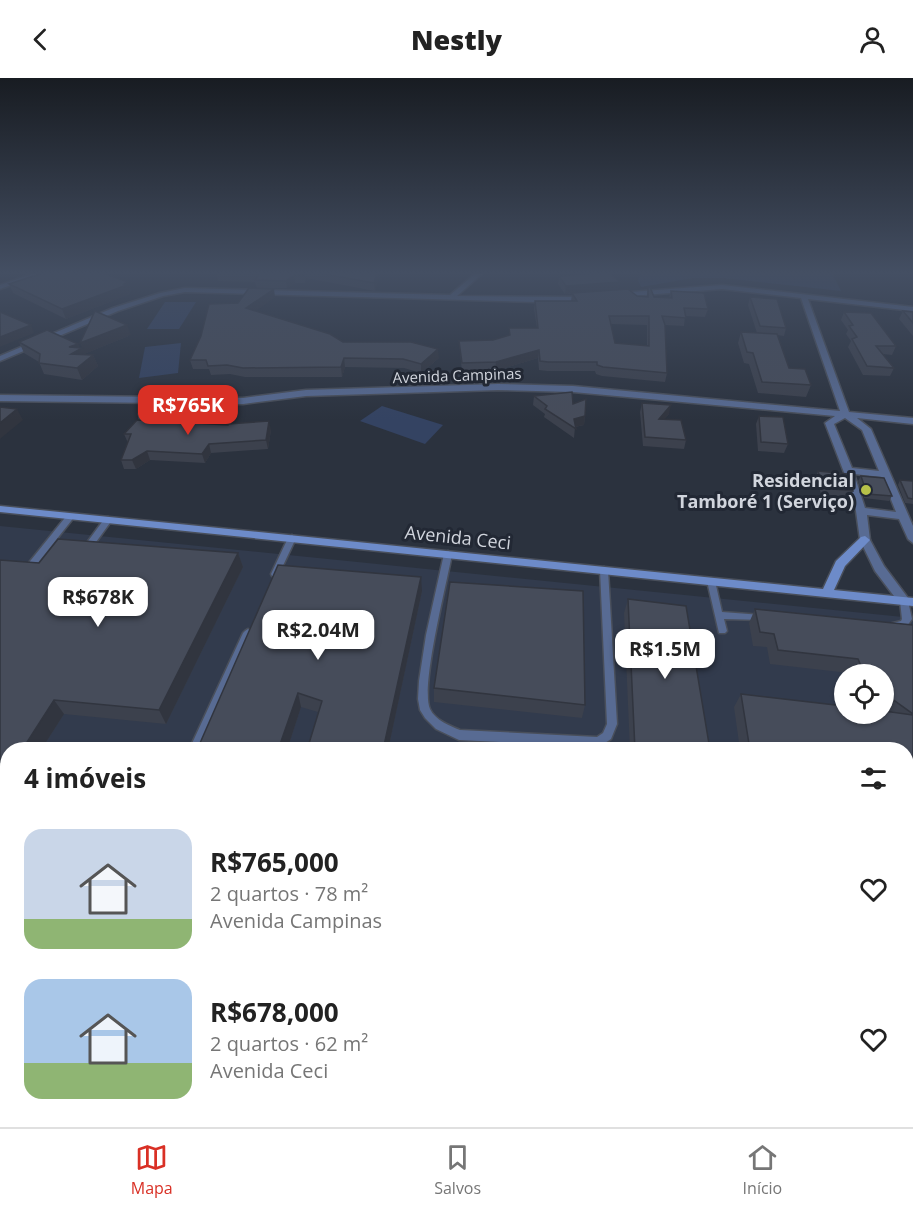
<!DOCTYPE html>
<html lang="pt">
<head>
<meta charset="utf-8">
<style>
  body { margin:0; font-family:"Open Sans",sans-serif; background:#f2f2f2; color:#222; height:100vh; display:flex; flex-direction:column; font-size:22px; white-space:nowrap }
  * { box-sizing:border-box; margin:0 }
  p { font-size:20px; color:#767676 }
  .icon { flex:none; width:33px; height:33px; fill:none; stroke:currentColor; stroke-width:2; stroke-linecap:round; stroke-linejoin:round }
  .map { position:relative; flex:1; overflow:hidden }
  .panel { position:absolute; left:0px; top:664px; width:914px; height:386px; display:flex; flex-direction:column; background:#fff; border-radius:24px 24px 0 0; box-shadow:0 2px 4px #0004 }
  .panel>* { flex:none }
  .fabs { position:absolute; left:834px; top:586px; display:grid; gap:12px }
  .fabs a { display:grid; place-items:center; width:60px; height:60px; border-radius:50%; background:#fff; box-shadow:0 2px 4px #0004; font-size:30px }
  .price { position:absolute; translate:-50% -51px; padding:0 14px; border-radius:12px; background:#fff; color:#222; font-size:20px; line-height:39px; filter:drop-shadow(0 2px 3px #0008) }
  .price::after { content:''; position:absolute; left:50%; top:36px; width:18px; height:14px; margin-left:-9px; background:inherit; clip-path:polygon(0 0,100% 0,50% 100%) }
  .price.on { background:#d93025; color:#fff }
  ul { padding:0; list-style:none }
  li { display:flex; align-items:center; gap:18px; height:150px; padding:0 24px }
  li span { display:grid; place-items:center; flex:none; width:168px; height:120px; border-radius:18px; color:#555 }
  li>.icon { margin-inline-start:auto }
  span .icon { width:72px; height:72px; fill:#fffc; stroke-width:1 }
  li b { font-size:26px }
  h2 { display:flex; justify-content:space-between; align-items:center; height:72px; padding:0 24px; font-size:26px }
  header { display:flex; justify-content:space-between; align-items:center; height:78px; padding:0 24px; background:#fff; font-size:27px; font-weight:800 }
  .menu { display:flex; justify-content:space-around; align-items:center; height:84px; border-top:2px solid #e0e0e0; background:#fff; font-size:16px; color:#767676 }
  .menu a { display:grid; justify-items:center; gap:3px }
  .menu .on { color:#d93025 }
  .map>svg:first-child { display:block }
  .built { fill:#323b4d; fill-rule:evenodd }
  .green { fill:#344362 }
  .lines { fill:none; stroke-linecap:round; stroke-linejoin:round }
  .lane-casing { stroke:#494f5b; stroke-width:3 }
  .street-casing { stroke:#494f5b; stroke-width:3 }
  .secondary-casing { stroke:#494f5b; stroke-width:3 }
  .lane { fill:#586b93; fill-rule:evenodd }
  .street { fill:#586b93; fill-rule:evenodd }
  .secondary { fill:#6d8bc9; fill-rule:evenodd }
  .wall { fill:#3c414d; fill-rule:evenodd }
  .shaded-wall { fill:#31353f }
  .building { fill:#464c5a; stroke:#31353f; stroke-width:1.5; fill-rule:evenodd }
  .poi-dot { fill:#b6c149; stroke:#222834; stroke-width:2 }
  .labels { text-anchor:middle; dominant-baseline:central; stroke-width:6; stroke-linejoin:round; paint-order:stroke }
  .far-street-label { font-size:15px; fill:#d1d5dd; stroke:#222834 }
  .poi-label { font-size:18px; font-weight:bold; fill:#d1d5dd; stroke:#222834; text-anchor:end }
  .street-label { font-size:18px; fill:#d1d5dd; stroke:#222834 }
</style>
</head>
<body>
<header><svg class="icon" aria-label="back" viewBox="0 0 24 24"><path d="M15 5l-7 7 7 7"/></svg>Nestly<svg class="icon" aria-label="person" viewBox="0 0 24 24"><circle cx="12" cy="8" r="4"/><path d="M4 21q1-7 8-7t8 7"/></svg></header>
<div class="map">
<svg width="913" height="1049" viewBox="0 0 913 1049">
  <rect width="100%" height="100%" fill="#2b323e"/>
  <path class="built" d="M0,448L913,540V1049H0ZM844,597H884V636H844ZM8,672H906V1042H8Z"/>
  <g class="green">
    <polygon points="641,195 832,195 841,213 723,200 693,200 641,209 638,202"/>
    <polygon points="165,224 196,224 179,251 147,251"/>
    <polygon points="181,265 178,295 139,300 145,269"/>
    <polygon points="382,328 443,347 425,366 360,343"/>
  </g>
  <g class="lines">
    <g class="lane-casing">
      <g id="lane">
        <path d="M150,321L153,323L145,336L146,340C164,349 174,335 185,322L190,323C177,340 161,357 140,341L139,336L148,322Z"/>
        <polygon points="68,436 71,436 75,438 33,491 27,491 26,489 27,487"/>
        <polygon points="108,439 112,442 91,471 91,474 83,474 82,472 83,470 105,440"/>
        <polygon points="292,457 296,460 279,496 275,499 272,498 271,496 288,460"/>
        <path d="M448,473L452,476C447,505 420,609 430,631C435,642 450,648 460,652L597,659L603,655L607,646L600,492L604,489L608,492L617,646L611,661L599,669L459,662L436,651L425,640L420,632L418,621L419,603L426,557L444,476Z"/>
        <polygon points="711,500 715,503 722,534 762,537 765,538 767,540 765,542 724,541 727,553 725,555 719,555 707,503"/>
        <polygon points="904,520 908,523 912,541 907,548 892,551 889,550 887,548 889,546 901,543 902,541 900,523"/>
        <polygon points="248,551 251,553 253,555 199,672 189,672 243,555 245,553"/>
        <polygon points="0,834 8,834 8,847 0,848"/>
        <polygon points="51,1042 67,1042 65,1049 49,1049"/>
        <polygon points="188,1042 204,1042 202,1049 186,1049"/>
      </g>
    </g>
    <g class="street-casing">
      <g id="street">
        <polygon points="35,195 45,195 0,211 0,207"/>
        <polygon points="476,195 483,195 457,218 586,219 589,221 586,223 536,224 185,214 163,218 118,233 0,283 0,278 113,230 160,215 185,210 450,217"/>
        <path d="M722,207L913,229V233L808,221L849,334L913,340V346L857,340L871,351L913,448V465L908,461L899,441L867,437L870,462L884,488L908,520L910,523L908,526H900L875,493L860,462L856,433L850,410L825,345L835,338L573,314L498,312L306,318L243,326L0,323V317L243,320L306,312L498,306L573,308L840,333L801,220L722,211L618,219L615,217L618,215ZM845,340L862,352L879,393L852,390L834,346ZM854,396L882,399L896,434L865,430Z"/>
      </g>
    </g>
    <g class="secondary-casing">
      <polygon id="secondary" points="0,428 823,511 836,483 861,459 865,458 870,462 845,488 834,512 913,520 913,528 0,434"/>
    </g>
    <use href="#lane" class="lane"/>
    <use href="#street" class="street"/>
    <use href="#secondary" class="secondary"/>
  </g>
  <g class="wall">
    <polygon points="43,195 120,195 110,197 128,204 131,213 130,213 130,216 66,241 13,215 9,206"/>
    <polygon points="216,195 379,195 379,198 375,213 306,200 306,197 305,205 295,205 287,210 257,210 255,204 218,203"/>
    <path d="M559,198L620,204L618,211L637,218L647,219L648,209L654,219L669,220L671,213L708,231L705,239L685,238L684,248L665,247L667,295L665,304L602,298L596,296L595,293H547L539,292L538,280L495,293L462,294L459,263L493,262L509,257V250H537L534,231L535,223H571L572,216H565L558,206ZM611,246L647,247V268L615,265Z"/>
    <polygon points="275,219 255,233 343,264 439,280 421,295 404,290 345,289 342,299 245,299 230,296 211,297 209,291 193,291 190,282 238,225"/>
    <polygon points="750,219 786,250 784,258 777,257 789,290 811,307 806,319 758,315 749,286 744,285 738,265 741,254 757,255 748,227"/>
    <polygon points="903,233 913,234 913,258 899,241"/>
    <polygon points="844,234 896,268 892,277 883,276 894,290 890,298 863,297 848,269 851,263 846,256 848,252 841,242"/>
    <polygon points="131,257 84,276 93,277 98,288 82,302 44,296 39,284 24,275 19,264 78,266 79,270 82,270"/>
    <polygon points="534,318 573,326 585,338 584,347 575,349 574,360 544,339 545,336 533,327"/>
    <polygon points="642,325 669,336 664,341 686,362 684,371 643,368 640,334"/>
    <polygon points="759,338 788,366 784,375 758,373 756,346"/>
    <polygon points="271,352 268,371 211,375 205,385 150,382 136,391 124,391 121,382 128,365 124,356"/>
    <polygon points="818,393 853,413 850,419 821,416 816,398"/>
    <polygon points="861,398 892,418 889,423 864,420 858,403"/>
    <polygon points="900,402 913,403 913,426 905,425 898,407"/>
    <polygon points="58,461 238,475 243,489 166,646 64,636 41,672 8,672 8,726 0,738 0,482 39,485"/>
    <polygon points="422,513 388,672 307,672 318,634 301,629 287,672 197,672"/>
    <polygon points="628,521 710,672 630,672 624,535"/>
    <polygon points="755,531 913,547 913,967 906,966 906,672 740,672 734,629 741,616 884,636 884,597 849,597 849,595 770,586 767,569 753,568 749,545"/>
    <polygon points="434,610 585,627 582,640 434,624"/>
    <polygon points="633,1042 906,1042 913,1049 633,1049"/>
  </g>
  <g class="shaded-wall">
    <polygon points="96,195 120,195 98,200"/>
    <polygon points="377,195 379,195 379,198 375,213 374,205"/>
    <polygon points="294,197 295,205 287,210 286,203"/>
    <polygon points="128,204 131,213 130,213 130,216 66,241 62,231"/>
    <polygon points="620,204 618,211 565,216 566,208"/>
    <polygon points="274,211 275,219 248,239 246,230"/>
    <polygon points="31,247 34,255 0,269 0,259"/>
    <polygon points="127,247 131,257 84,276 87,281 76,287 69,269 78,266 80,271 82,270 80,265"/>
    <polygon points="438,271 439,280 421,295 421,286"/>
    <polygon points="539,272 538,280 495,293 496,284"/>
    <polygon points="93,277 98,288 82,302 77,290"/>
    <polygon points="344,280 345,289 342,299 341,289"/>
    <polygon points="671,327 669,336 657,350 659,341"/>
    <polygon points="17,331 23,342 0,361 0,345"/>
    <polygon points="585,338 584,347 573,349 574,341"/>
    <polygon points="269,343 271,352 268,371 266,362"/>
    <polygon points="209,366 211,375 205,385 202,376"/>
    <polygon points="147,373 150,382 136,391 132,382"/>
    <polygon points="238,475 243,489 166,646 159,632"/>
    <polygon points="421,499 422,513 388,672 383,672"/>
    <polygon points="298,615 301,629 287,672 278,672"/>
    <polygon points="54,622 64,636 41,672 22,672"/>
    <polygon points="8,695 8,726 0,738 0,706"/>
    <polygon points="8,1023 8,1042 17,1042 14,1049 0,1049 0,1039"/>
    <polygon points="164,1042 176,1042 174,1049 162,1049"/>
    <polygon points="299,1042 306,1042 305,1049 298,1049"/>
  </g>
  <g class="building">
    <polygon points="43,195 104,195 128,204 124,206 127,207 62,231 9,206"/>
    <polygon points="216,195 304,195 304,197 294,197 286,203 255,202 259,196"/>
    <polygon points="318,195 377,195 374,205"/>
    <polygon points="596,195 610,195 620,204 566,208 559,198"/>
    <path d="M648,209H650L654,219L672,220L671,213L704,215L708,231L684,230L686,240L662,238L665,247L667,295L603,289L597,287V284H548L540,283L539,272L496,284L462,285L459,263L493,262L510,257L509,250H538L535,223H577L572,215L628,211L637,218L648,219ZM609,238H649V268L615,265Z"/>
    <polygon points="249,210 274,211 246,230 330,256 343,264 411,264 438,271 421,286 403,281 344,280 341,289 243,290 227,287 208,288 206,282 190,282 201,258 209,226 238,225"/>
    <polygon points="750,219 777,221 786,250 760,248"/>
    <polygon points="95,233 127,247 80,265"/>
    <polygon points="903,233 913,234 913,245"/>
    <polygon points="0,234 31,247 0,259"/>
    <polygon points="844,234 871,235 896,268 876,268 894,290 867,288 852,261 857,259 849,248 853,247"/>
    <polygon points="47,252 78,266 69,269 82,270 71,276 93,277 77,290 39,285 40,276 19,264"/>
    <polygon points="741,254 777,256 789,290 805,291 811,307 762,304 753,275 747,274"/>
    <polygon points="572,314 573,326 586,321 585,338 574,341 576,351 545,331 547,328 534,318"/>
    <polygon points="642,325 671,327 659,341 681,342 686,362 645,359"/>
    <polygon points="0,329 17,331 0,345"/>
    <polygon points="759,338 783,339 788,366 761,364"/>
    <polygon points="137,342 228,347 228,346 269,343 266,362 209,366 202,376 147,373 132,382 121,382 131,356 124,356"/>
    <polygon points="818,393 847,396 853,413 823,410"/>
    <polygon points="861,398 884,400 892,418 867,416"/>
    <polygon points="900,402 913,403 913,421 908,420"/>
    <polygon points="58,461 238,475 159,632 54,622 22,672 8,672 8,695 0,706 0,482 39,485"/>
    <polygon points="278,487 421,499 383,672 307,672 322,623 298,615 278,672 197,672"/>
    <polygon points="450,504 583,513 585,627 434,610"/>
    <polygon points="628,521 686,528 710,672 635,672"/>
    <polygon points="755,531 913,547 913,636 884,615 884,597 865,597 858,581 778,572 774,556 760,554"/>
    <polygon points="741,616 844,628 844,636 884,636 884,633 913,637 913,957 906,956 906,672 750,672"/>
    <polygon points="0,853 8,854 8,1023 0,1039"/>
    <polygon points="906,993 913,994 913,1049 640,1049 640,1042 906,1042"/>
    <polygon points="63,1042 164,1042 162,1049 60,1049"/>
    <polygon points="202,1042 299,1042 298,1049 200,1049"/>
    <polygon points="346,1042 585,1042 585,1049 345,1049"/>
  </g>
  <linearGradient id="sky" x2="0" y2="1"><stop stop-color="#181c22"/><stop offset="0.57" stop-color="#444f63"/><stop offset="1" stop-color="#444f63" stop-opacity="0"/></linearGradient>
  <rect width="913" height="342" fill="url(#sky)"/>
  <circle class="poi-dot" cx="866" cy="412" r="6"/>
  <g class="labels">
    <g class="far-street-label">
      <text transform="translate(457 297) rotate(-2)">Avenida Campinas</text>
    </g>
    <g class="poi-label">
      <text x="854" y="402">Residencial<tspan x="854" dy="21">Tamboré 1 (Serviço)</tspan></text>
    </g>
    <g class="street-label">
      <text transform="translate(458 459) rotate(6)">Avenida Ceci</text>
    </g>
  </g>
</svg>
<div class="fabs">
<a><svg class="icon" aria-label="locate" viewBox="0 0 24 24"><circle cx="12" cy="12" r="6"/><path d="M12 2v4M12 18v4M2 12h4M18 12h4"/></svg></a>
</div>
<b class="price on" style="left:188px;top:358px">R$765K</b>
<b class="price" style="left:98px;top:550px">R$678K</b>
<b class="price" style="left:318px;top:583px">R$2.04M</b>
<b class="price" style="left:665px;top:602px">R$1.5M</b>
<section class="panel">
<h2>4 imóveis<svg class="icon" aria-label="filters" viewBox="0 0 24 24"><path d="M4 7h16M4 17h16"/><circle cx="9" cy="7" r="2"/><circle cx="15" cy="17" r="2"/></svg></h2>
<ul>
<li><span style="background:linear-gradient(#c9d6e8 75%,#8fb573 0)"><svg class="icon" aria-label="home" viewBox="0 0 24 24"><path d="M3 11l9-7 9 7M6 9v11h12V9"/></svg></span><div><b>R$765,000</b><p>2 quartos · 78 m²</p><p>Avenida Campinas</p></div><svg class="icon" aria-label="heart" viewBox="0 0 24 24"><path d="M12 20l-8-8c-3-5 5-10 8-4 3-6 11-1 8 4z"/></svg></li>
<li><span style="background:linear-gradient(#a9c7e8 70%,#8fb573 0)"><svg class="icon" aria-label="home" viewBox="0 0 24 24"><path d="M3 11l9-7 9 7M6 9v11h12V9"/></svg></span><div><b>R$678,000</b><p>2 quartos · 62 m²</p><p>Avenida Ceci</p></div><svg class="icon" aria-label="heart" viewBox="0 0 24 24"><path d="M12 20l-8-8c-3-5 5-10 8-4 3-6 11-1 8 4z"/></svg></li>
</ul>
</section>
</div>
<nav class="menu">
<a class="on"><svg class="icon" aria-label="map" viewBox="0 0 24 24"><path d="M3 6l6-2 6 2 6-2v14l-6 2-6-2-6 2zM9 4v14M15 6v14"/></svg>Mapa</a>
<a><svg class="icon" aria-label="saved" viewBox="0 0 24 24"><path d="M7 4h10v16l-5-4-5 4z"/></svg>Salvos</a>
<a><svg class="icon" aria-label="home" viewBox="0 0 24 24"><path d="M3 11l9-7 9 7M6 9v11h12V9"/></svg>Início</a>
</nav>
</body>
</html>
